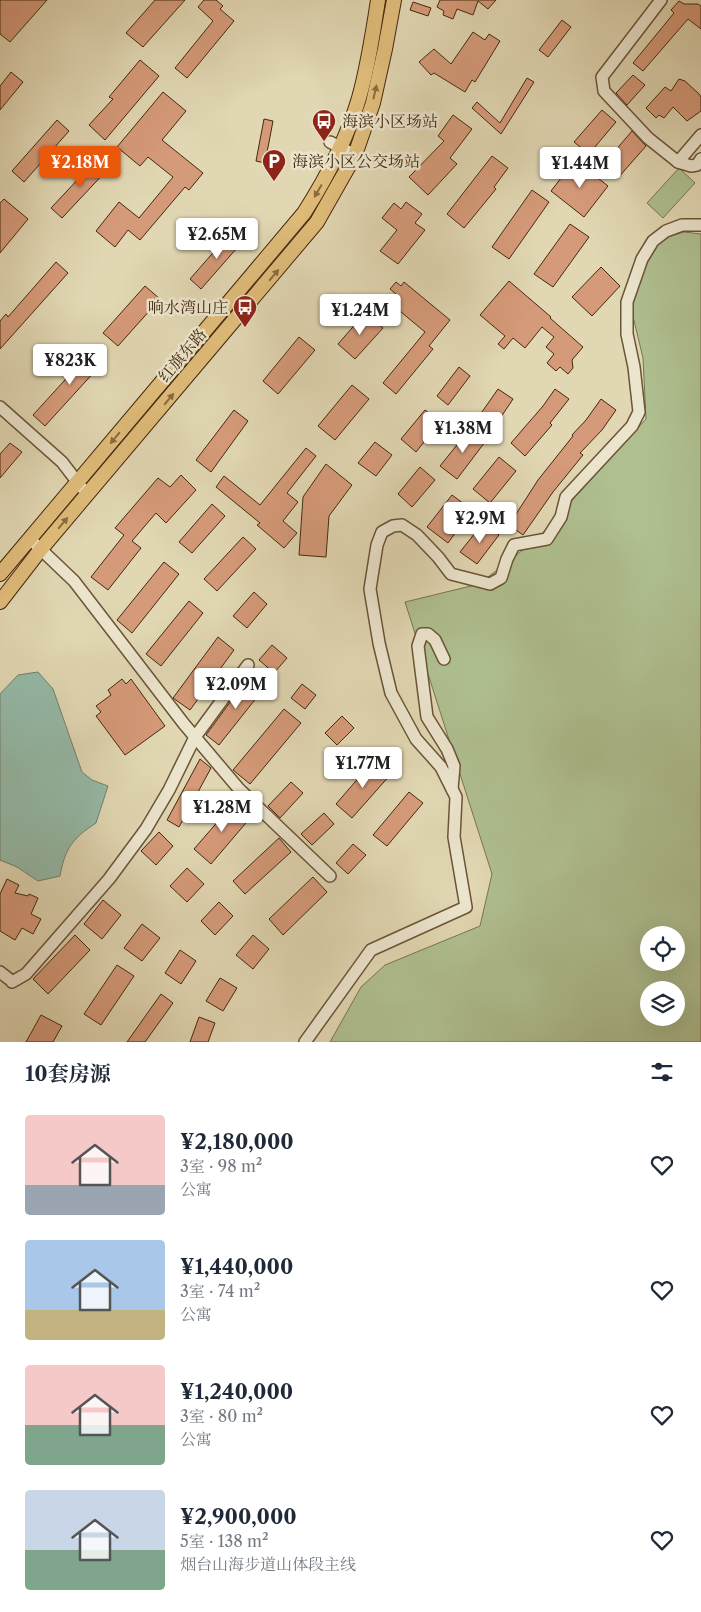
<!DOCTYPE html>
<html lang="zh">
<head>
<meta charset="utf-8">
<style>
  body { margin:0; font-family:"Libre Caslon Text","Noto Serif SC",serif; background:#f6f6f7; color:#1f2937; height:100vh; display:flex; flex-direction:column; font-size:19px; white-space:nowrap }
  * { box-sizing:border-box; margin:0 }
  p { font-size:16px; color:#747a83 }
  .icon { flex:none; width:28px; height:28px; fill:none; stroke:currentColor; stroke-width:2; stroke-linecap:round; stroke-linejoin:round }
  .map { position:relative; height:1042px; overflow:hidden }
  .drawer { display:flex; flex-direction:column; background:#fff; flex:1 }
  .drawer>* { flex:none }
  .buttons { position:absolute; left:640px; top:926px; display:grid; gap:10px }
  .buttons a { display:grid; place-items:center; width:45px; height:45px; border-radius:50%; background:#fff; box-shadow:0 5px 20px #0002; font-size:25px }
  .price { position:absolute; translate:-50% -42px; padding:0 11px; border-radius:5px; background:#fff; color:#222; font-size:16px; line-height:32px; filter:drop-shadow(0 1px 2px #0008) }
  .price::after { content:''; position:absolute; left:50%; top:30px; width:15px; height:11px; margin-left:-8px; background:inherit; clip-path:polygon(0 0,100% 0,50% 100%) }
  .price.current { background:#ea580c; color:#fff }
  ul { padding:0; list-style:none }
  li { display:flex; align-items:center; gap:15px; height:125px; padding:0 25px }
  li span { display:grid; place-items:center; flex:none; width:140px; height:100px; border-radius:5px; color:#555 }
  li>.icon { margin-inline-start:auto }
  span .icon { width:60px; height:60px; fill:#fffc; stroke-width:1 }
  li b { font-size:21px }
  h2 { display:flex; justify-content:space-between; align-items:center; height:60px; padding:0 25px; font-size:21px }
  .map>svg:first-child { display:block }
  .green { fill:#afbf90; stroke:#7a744f; fill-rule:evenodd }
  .water { fill:#95baa8; stroke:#75806a }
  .building { fill:#d59a79; stroke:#44290e }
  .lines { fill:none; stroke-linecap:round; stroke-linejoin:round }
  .minor-casing { stroke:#6b5437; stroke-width:14 }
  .major-casing { stroke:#44290e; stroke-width:16 }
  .minor { stroke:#ece5ce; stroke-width:11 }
  .major { stroke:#e0bc7a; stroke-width:14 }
  .oneway { fill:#8a6b3f }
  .labels { text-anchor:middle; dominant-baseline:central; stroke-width:5; stroke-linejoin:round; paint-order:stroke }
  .poi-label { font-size:16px; fill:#44290e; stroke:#ece5ce; text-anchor:start }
  .street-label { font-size:16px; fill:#44290e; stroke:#ece5ce }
</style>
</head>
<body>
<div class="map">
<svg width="701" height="1042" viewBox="0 0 701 1042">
  <rect width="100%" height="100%" fill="#e1d7b3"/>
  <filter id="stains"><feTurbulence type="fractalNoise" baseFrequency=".004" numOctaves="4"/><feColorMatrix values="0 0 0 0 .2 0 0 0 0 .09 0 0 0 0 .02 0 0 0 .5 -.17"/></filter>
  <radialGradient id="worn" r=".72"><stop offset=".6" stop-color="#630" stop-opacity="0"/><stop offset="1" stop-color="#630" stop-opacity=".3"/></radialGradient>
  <g class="green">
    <polygon points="679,168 695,183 663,218 647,203"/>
    <path d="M684,232L701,234V1042H330L361,987L385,965L480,926L492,874L405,602L479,584L537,539L646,419L643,358L630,304L647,258L662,239ZM649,935H676V962H649ZM649,990H676V1018H649Z"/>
  </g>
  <path class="water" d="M38,672L53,689L82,772L92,780L108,786L96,823C73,838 65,848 60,876L38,881L17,867L0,860V694L18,675Z"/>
  <g class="building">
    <polygon points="0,0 47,0 10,42 0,34"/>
    <polygon points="155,0 185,0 143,47 126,33"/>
    <polygon points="204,0 216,0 223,6 220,9 234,21 187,78 175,68 213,21 198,7"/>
    <polygon points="440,0 496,0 488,9 478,1 473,15 457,9 453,19 443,15 444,11 437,7"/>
    <polygon points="679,1 684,4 698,4 701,6 701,29 688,19 643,71 633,63 674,13 671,10"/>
    <polygon points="413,2 431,8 428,16 410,10"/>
    <polygon points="562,20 571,27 548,57 539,50"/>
    <polygon points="473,32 485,40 489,34 500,41 475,82 472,80 465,92 434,73 431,75 419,62 434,49 451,64"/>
    <polygon points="140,60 159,76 105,140 89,125 113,99 109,97"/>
    <polygon points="11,72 23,82 0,110 0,86"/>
    <polygon points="633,75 645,85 627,105 616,93"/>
    <polygon points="527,78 534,82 501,134 472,108 477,102 500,123"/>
    <polygon points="679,79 685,81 699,94 701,97 701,111 687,121 673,107 664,118 659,115 656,118 646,108 665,87 671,91"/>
    <polygon points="163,92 186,111 162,140 203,173 189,190 185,187 140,240 128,230 115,247 96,231 119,202 139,218 173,177 148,157 140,166 117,147"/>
    <polygon points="602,110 616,122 589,154 574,142"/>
    <polygon points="453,115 472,129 450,158 457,164 428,195 409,177 444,141 438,136"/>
    <polygon points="264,119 273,121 265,163 256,161"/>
    <polygon points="57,120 69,131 24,182 12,171"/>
    <polygon points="632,131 646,146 617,179 602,166"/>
    <polygon points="492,156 508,168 494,187 496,189 464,228 447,214"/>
    <polygon points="97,159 108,169 62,218 51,208"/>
    <polygon points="575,160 608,186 584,217 551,191"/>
    <polygon points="532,190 549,202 509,259 492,247"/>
    <polygon points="4,199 28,219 0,253 0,203"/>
    <polygon points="406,202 422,214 415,223 425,230 398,264 380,251 397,230 382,218 394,203 401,209"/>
    <polygon points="570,224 589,237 553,287 534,274"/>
    <polygon points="233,230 244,240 201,289 190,279"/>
    <polygon points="56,262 68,273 0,349 0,321 6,314 8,317"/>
    <polygon points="601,267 620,286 592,316 572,297"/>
    <polygon points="509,281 551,317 550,318 583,347 572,360 573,368 568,374 560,367 556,371 547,363 554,354 546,347 554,337 542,327 525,348 513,338 504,349 498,344 505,336 480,315"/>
    <polygon points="396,282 401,286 404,282 450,320 429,346 433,349 396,394 383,383 425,332 389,302 396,294 390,289"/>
    <polygon points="145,286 160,299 118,346 103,333"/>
    <polygon points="365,313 383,328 355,359 338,344"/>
    <polygon points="299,337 315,350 278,394 263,381"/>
    <polygon points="95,347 107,358 45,426 33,415"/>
    <polygon points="459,367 470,376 448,405 437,396"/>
    <polygon points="352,385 369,399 335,440 318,426"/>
    <polygon points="498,389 513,399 493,429 477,419"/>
    <polygon points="555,389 569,399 550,423 552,425 525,456 511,443 543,406"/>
    <polygon points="601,399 616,410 602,430 580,453 583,455 553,492 523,535 509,525 538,480 573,436 572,435 586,420"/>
    <polygon points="234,410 248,421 211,472 196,460"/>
    <polygon points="425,410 440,422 416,452 401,439"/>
    <polygon points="469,430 485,442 457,479 440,466"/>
    <polygon points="375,442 392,455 376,476 358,463"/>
    <polygon points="10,443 22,452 0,478 0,454"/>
    <polygon points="306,448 316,456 287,493 298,502 283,521 297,533 284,548 257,525 260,523 216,487 224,476 260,505"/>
    <polygon points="499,457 516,471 490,503 473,489"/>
    <polygon points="326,464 352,485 329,516 326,557 299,555 303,497"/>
    <polygon points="420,467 435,480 412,507 398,494"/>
    <polygon points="181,475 196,490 166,523 156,513 132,541 141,548 108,590 91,577 124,535 115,528 158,478 170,487"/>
    <polygon points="452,495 472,510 448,543 427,527"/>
    <polygon points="212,504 225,516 192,553 179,542"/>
    <polygon points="483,523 499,535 477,564 460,552"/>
    <polygon points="243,537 256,549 217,591 204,579"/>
    <polygon points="164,562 179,574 132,633 117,620"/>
    <polygon points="254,592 267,604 247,628 233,616"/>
    <polygon points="189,601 203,613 161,666 146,654"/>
    <polygon points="218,637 234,650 190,710 173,698"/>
    <polygon points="272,645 287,658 274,673 259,660"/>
    <polygon points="250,675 265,687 219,745 206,735"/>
    <polygon points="122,679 126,684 131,679 165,726 125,755 96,716 101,712 96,706 111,695 108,690"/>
    <polygon points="302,684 316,695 305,709 291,698"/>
    <polygon points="284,709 301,723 250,784 233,770"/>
    <polygon points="342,716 354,728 337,745 325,733"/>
    <polygon points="200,759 211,768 179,827 167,820"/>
    <polygon points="374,760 391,774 352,818 336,804"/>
    <polygon points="291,782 303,793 280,818 268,806"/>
    <polygon points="409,792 423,803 387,846 373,835"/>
    <polygon points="234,803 251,817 211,864 194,849"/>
    <polygon points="324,813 334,824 312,845 301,834"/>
    <polygon points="159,832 173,846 156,865 141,851"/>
    <polygon points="279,838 291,852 245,894 233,881"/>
    <polygon points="353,844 366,855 348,874 336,863"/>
    <polygon points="187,868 204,884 187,902 170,886"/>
    <polygon points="313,877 327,892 283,935 269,919"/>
    <polygon points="7,879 19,885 15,893 28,896 29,894 38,898 31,914 41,919 33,934 22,928 15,940 0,931 0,894"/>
    <polygon points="103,900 121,915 102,939 84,924"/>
    <polygon points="219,902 233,916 215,935 201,921"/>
    <polygon points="142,924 160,938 142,961 124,948"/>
    <polygon points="75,935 90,950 48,994 33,979"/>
    <polygon points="253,935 269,949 253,969 236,955"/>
    <polygon points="180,950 196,961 181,984 165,973"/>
    <polygon points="117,965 134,976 101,1025 84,1014"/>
    <polygon points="220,978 237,988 223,1011 206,1001"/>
    <polygon points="161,994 173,1003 145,1042 127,1042"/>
    <polygon points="41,1015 62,1026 53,1042 26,1042"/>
    <polygon points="199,1017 215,1023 208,1042 190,1042"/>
  </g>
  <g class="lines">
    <g class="minor-casing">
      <g id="minor">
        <polyline points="661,0 602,77 604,91 648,138 678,162 691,166 697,165 701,159"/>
        <polyline points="330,142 355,155"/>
        <polyline points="678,162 701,135"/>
        <polyline points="0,407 62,462 82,488"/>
        <polyline points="30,539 74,581 184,724 239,789 330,876"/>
        <polyline points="444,659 435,640 428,634 422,634 418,646 427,717 447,749 454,766 452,789"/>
        <polyline points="0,972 9,979"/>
        <polyline points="12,982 26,974 109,879 146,829 169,790 195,737 248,665"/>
        <polyline points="305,1042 371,950 466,907 454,837 456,797 441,767 416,739 391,693 379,643 370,589 377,545 382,532 393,526 402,525 417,535 438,557 451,574 490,584 501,578 507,559 514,545 547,539 561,517 566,497 632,426 639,412 634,367 627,334 627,302 642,259 653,241 666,231 682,225 701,225"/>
      </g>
    </g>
    <g class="major-casing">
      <g id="major">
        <path d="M0,574L304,213C327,177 347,139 359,98C368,66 373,33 378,0"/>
        <polyline points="0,602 41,549 317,222 355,155 373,103 385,49 394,0"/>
      </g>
    </g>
    <use href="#minor" class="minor"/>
    <use href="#major" class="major"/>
  </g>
  <defs><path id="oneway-solid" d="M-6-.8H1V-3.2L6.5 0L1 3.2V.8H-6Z" transform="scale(1.25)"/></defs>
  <g class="oneway">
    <use href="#oneway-solid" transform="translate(375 92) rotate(-77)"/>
    <use href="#oneway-solid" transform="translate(318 191) rotate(120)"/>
    <use href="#oneway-solid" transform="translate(274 275) rotate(-50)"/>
    <use href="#oneway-solid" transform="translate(169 399) rotate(-50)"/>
    <use href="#oneway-solid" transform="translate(115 438) rotate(130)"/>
    <use href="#oneway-solid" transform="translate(63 523) rotate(-50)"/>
  </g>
  <defs>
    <g id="bus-pin" transform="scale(1.25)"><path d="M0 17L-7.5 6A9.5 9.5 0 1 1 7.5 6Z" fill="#8f2418" stroke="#ece5ce"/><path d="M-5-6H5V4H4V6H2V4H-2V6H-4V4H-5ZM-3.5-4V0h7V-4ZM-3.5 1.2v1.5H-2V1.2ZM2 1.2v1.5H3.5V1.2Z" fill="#fff"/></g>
    <g id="parking-pin" transform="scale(1.25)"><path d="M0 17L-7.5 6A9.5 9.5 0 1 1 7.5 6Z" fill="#8f2418" stroke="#ece5ce"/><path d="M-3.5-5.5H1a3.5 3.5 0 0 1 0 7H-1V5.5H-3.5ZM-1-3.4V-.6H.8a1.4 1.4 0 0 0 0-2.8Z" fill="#fff"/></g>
  </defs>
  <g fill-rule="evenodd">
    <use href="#bus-pin" x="324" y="121"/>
    <use href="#parking-pin" x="274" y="161"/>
    <use href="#bus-pin" x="245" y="307"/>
  </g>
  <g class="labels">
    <g class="poi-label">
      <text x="342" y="121">海滨小区场站</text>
      <text x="292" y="161">海滨小区公交场站</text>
      <text x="228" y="307" text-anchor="end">响水湾山庄</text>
    </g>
    <g class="street-label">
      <text transform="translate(182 355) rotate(-50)">红旗东路</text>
    </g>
  </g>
  <rect width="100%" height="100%" filter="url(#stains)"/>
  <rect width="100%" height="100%" fill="url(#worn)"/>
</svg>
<div class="buttons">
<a><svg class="icon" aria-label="locate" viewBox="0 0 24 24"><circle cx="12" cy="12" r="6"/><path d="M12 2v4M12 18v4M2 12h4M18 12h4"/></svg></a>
<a><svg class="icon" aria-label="layers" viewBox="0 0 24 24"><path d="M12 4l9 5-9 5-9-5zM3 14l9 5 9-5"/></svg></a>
</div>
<b class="price current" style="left:80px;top:188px">¥2.18M</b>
<b class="price" style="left:580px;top:189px">¥1.44M</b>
<b class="price" style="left:217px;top:260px">¥2.65M</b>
<b class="price" style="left:360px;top:336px">¥1.24M</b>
<b class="price" style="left:70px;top:386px">¥823K</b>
<b class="price" style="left:463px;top:454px">¥1.38M</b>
<b class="price" style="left:480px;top:544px">¥2.9M</b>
<b class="price" style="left:236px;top:710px">¥2.09M</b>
<b class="price" style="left:363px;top:789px">¥1.77M</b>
<b class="price" style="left:222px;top:833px">¥1.28M</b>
</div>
<section class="drawer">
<h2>10套房源<svg class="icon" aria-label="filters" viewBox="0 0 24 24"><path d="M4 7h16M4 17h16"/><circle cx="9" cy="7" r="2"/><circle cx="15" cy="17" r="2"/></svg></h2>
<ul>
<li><span style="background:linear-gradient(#f6c9c9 70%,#9aa5b1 0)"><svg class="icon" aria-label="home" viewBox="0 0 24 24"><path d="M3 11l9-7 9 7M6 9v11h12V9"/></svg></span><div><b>¥2,180,000</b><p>3室 · 98 m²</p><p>公寓</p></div><svg class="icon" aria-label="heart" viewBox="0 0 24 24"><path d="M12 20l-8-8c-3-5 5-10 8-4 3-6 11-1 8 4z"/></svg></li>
<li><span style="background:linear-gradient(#a9c7e8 70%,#c2b280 0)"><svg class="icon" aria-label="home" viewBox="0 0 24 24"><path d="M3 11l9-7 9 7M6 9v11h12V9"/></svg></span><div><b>¥1,440,000</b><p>3室 · 74 m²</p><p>公寓</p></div><svg class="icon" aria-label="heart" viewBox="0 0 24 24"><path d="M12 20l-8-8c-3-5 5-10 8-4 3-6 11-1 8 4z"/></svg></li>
<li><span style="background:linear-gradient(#f6c9c9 60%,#7fa58c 0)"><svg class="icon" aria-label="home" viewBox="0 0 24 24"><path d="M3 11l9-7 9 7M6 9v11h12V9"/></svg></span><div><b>¥1,240,000</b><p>3室 · 80 m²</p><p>公寓</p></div><svg class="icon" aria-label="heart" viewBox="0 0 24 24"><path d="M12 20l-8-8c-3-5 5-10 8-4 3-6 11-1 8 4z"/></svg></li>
<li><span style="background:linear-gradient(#c9d6e8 60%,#7fa58c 0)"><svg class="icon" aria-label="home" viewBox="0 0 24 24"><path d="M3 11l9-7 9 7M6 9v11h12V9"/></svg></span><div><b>¥2,900,000</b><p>5室 · 138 m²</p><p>烟台山海步道山体段主线</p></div><svg class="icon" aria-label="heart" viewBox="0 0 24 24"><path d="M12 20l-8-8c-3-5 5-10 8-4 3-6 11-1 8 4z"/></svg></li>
</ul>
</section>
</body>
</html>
